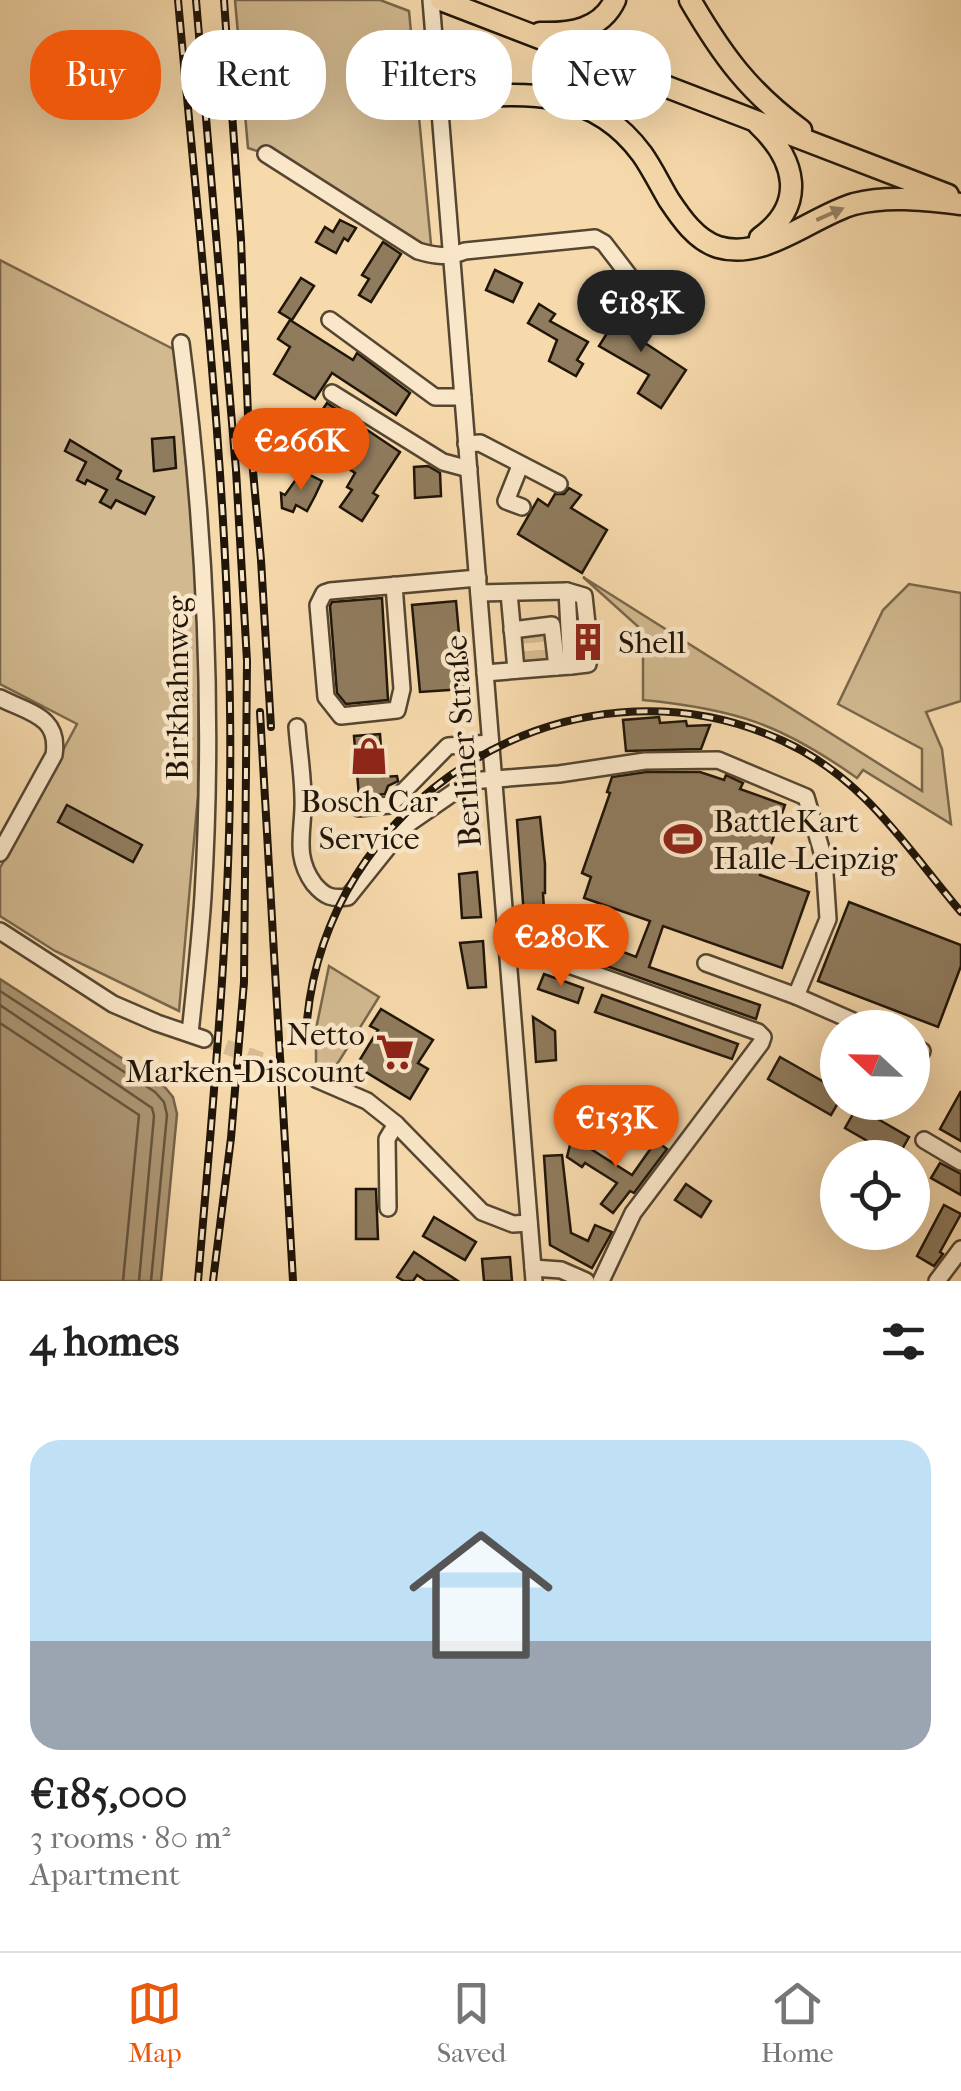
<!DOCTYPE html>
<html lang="en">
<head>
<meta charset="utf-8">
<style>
  body { margin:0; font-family:"IM FELL French Canon",serif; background:#f2f2f2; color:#222; height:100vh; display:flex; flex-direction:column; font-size:38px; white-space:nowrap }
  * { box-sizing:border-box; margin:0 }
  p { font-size:32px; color:#767676 }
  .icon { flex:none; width:55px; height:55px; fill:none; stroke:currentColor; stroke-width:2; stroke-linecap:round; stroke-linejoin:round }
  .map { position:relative; height:1281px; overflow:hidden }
  .drawer { display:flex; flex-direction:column; background:#fff; flex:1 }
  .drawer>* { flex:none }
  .banner { position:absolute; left:30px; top:30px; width:902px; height:90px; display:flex; gap:20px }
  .needle { width:65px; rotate:292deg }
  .controls { position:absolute; left:820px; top:1010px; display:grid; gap:20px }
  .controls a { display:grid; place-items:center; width:110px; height:110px; border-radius:50%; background:#fff; box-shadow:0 10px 40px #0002; font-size:50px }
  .price { position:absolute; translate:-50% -85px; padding:0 22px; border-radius:35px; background:#ea580c; color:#fff; font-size:32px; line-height:65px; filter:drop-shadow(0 2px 5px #0008) }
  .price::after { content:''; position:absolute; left:50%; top:60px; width:30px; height:22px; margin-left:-15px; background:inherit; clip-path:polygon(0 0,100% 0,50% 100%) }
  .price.on { background:#222; color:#fff }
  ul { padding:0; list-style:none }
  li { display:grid; align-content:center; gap:20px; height:530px; padding:0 30px }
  li span { display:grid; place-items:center; height:310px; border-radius:30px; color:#555 }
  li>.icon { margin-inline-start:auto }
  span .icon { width:180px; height:180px; fill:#fffc; stroke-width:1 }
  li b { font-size:42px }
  h2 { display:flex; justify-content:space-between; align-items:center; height:120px; padding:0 30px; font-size:42px }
  .tag { padding:0 35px; border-radius:40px; background:#fff; box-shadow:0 10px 40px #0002; font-size:35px; line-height:90px }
  .tag.on { background:#ea580c; color:#fff }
  .menu { display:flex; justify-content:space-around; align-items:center; height:140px; border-top:2px solid #e0e0e0; background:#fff; font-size:28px; color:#767676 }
  .menu a { display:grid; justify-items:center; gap:5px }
  .menu .on { color:#ea580c }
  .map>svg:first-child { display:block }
  .green { fill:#d2b990; stroke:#78674c; stroke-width:2.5 }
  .water { fill:#ae9774; stroke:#756349; stroke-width:2.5 }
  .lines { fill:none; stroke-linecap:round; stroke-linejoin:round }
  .shore { stroke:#66563e; stroke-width:2.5 }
  .building { fill:#8f7b5d; stroke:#1f1508; stroke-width:2.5 }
  .minor-tunnel { stroke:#d7bc93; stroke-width:15; stroke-dasharray:15 8; stroke-linecap:butt }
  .minor-casing { stroke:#554631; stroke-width:20 }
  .major-casing { stroke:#1f1508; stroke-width:25 }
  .minor { stroke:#fae7c9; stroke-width:15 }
  .major { stroke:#f7daac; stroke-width:20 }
  .rail-casing { stroke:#1f1508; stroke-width:8 }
  .rail { stroke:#fae7c9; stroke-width:4; stroke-dasharray:11; stroke-linecap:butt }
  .oneway { fill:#968162 }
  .labels { text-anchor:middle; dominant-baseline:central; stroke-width:9; stroke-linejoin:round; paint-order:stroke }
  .poi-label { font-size:32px; fill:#1f1508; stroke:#fae7c9; text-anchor:start }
  .street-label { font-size:32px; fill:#1f1508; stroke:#fae7c9 }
</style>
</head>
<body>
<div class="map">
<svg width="961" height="1281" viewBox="0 0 961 1281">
  <rect width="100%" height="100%" fill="#f7daac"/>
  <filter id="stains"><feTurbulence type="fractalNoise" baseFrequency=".002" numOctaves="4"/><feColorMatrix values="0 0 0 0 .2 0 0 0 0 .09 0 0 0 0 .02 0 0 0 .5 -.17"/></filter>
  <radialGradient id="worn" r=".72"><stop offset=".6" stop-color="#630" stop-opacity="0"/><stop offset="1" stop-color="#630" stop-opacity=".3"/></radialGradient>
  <g class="green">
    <polygon points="235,0 380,0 409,11 432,255 266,154 248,148"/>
    <polygon points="0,260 175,350 199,597 198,795 179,1011 55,951 0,916 0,868 77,724 0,684"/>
    <path d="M583,577L922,791V749L838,704L883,610L909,584L961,593V701L926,712L942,749L951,824L863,770L857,778C781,724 735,709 643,700V631Z"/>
    <polygon points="329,966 379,997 331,1074 316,1066 316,1029"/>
  </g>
  <polygon class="water" points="0,979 163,1085 173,1097 177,1114 161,1281 0,1281"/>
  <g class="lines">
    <g class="shore">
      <polyline points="0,991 155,1092 164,1102 167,1115 151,1281"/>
      <polyline points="0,1005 152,1108 154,1116 139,1281"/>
      <polyline points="0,1023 139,1115 123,1281"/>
    </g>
  </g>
  <g class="building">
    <polygon points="340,220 356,228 348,241 344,238 336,253 316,242 325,227 333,232"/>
    <polygon points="383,242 401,254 371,302 359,295 369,279 362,275"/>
    <polygon points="495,270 522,283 513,302 486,290"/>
    <polygon points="301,278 314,286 292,320 279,312"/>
    <polygon points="539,304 555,314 550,321 588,342 577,360 583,364 576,376 549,361 557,340 528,323"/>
    <polygon points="615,305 654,330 645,343 686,370 661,408 638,393 649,375 599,346 609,330 602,325"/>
    <polygon points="290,320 353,360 357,353 410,393 396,415 332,373 315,399 274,374 290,347 278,339"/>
    <polygon points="327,403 400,452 373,493 378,496 362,521 340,507 352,490 347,487 355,473 303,439"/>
    <polygon points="174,437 176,468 154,471 152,439"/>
    <polygon points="70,440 121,471 117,479 154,497 145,514 116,500 111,508 100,502 107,490 87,480 85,484 77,480 86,462 65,451"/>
    <polygon points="428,466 440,473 441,496 415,498 414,467"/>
    <polygon points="302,471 322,481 315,496 307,511 296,505 293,512 282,508 281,493 285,495"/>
    <polygon points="569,488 581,495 571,508 607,530 582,573 518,534 538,499 548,506 555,494 564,494"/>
    <polygon points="382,598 388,700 346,704 337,693 330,606 332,602"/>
    <polygon points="456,601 464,689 420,692 412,605"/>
    <polygon points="659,717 660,723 686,721 687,726 710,725 701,749 626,751 623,720"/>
    <polygon points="380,734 383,777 397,776 398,781 388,786 385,794 359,797 354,736"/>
    <polygon points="646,772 700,772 724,780 726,775 743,783 740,789 785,805 760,875 809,892 782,968 663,926 649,967 760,1005 756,1019 550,946 562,911 583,918 577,934 636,957 650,921 584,898 591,877 582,873 610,793 607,792 612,777"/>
    <polygon points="67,805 142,845 133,862 58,822"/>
    <polygon points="540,817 545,864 545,893 543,893 546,944 533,939 525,930 517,820"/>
    <polygon points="477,872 481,917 462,918 459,874"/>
    <polygon points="849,902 961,945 961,966 938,1027 818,981"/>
    <polygon points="483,941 486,987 468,988 460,943"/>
    <polygon points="544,974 583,988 578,1003 538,989"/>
    <polygon points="602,995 738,1044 732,1059 595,1012"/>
    <polygon points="381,1009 433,1040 418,1063 428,1069 410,1099 356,1066 378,1030 370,1026"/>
    <polygon points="533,1017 555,1031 556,1060 536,1062"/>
    <polygon points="780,1057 838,1090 838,1103 831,1115 768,1079"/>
    <polygon points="961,1091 961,1141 940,1129"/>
    <polygon points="857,1107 909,1137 897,1158 845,1128"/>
    <polygon points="572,1137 632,1175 656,1141 667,1149 634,1193 630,1191 613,1213 601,1204 617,1183 585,1163 582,1167 567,1157"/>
    <polygon points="562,1155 571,1233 588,1241 595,1225 612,1232 592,1268 550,1245 544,1156"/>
    <polygon points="940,1163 961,1174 961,1195 931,1178"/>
    <polygon points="686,1184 711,1201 701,1217 675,1200"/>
    <polygon points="356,1189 376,1189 378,1239 356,1239"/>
    <polygon points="944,1205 961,1214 940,1252 943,1254 934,1266 917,1256"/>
    <polygon points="434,1217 476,1242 465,1260 423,1236"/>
    <polygon points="414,1252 458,1281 426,1281 417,1275 413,1281 404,1281 397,1277"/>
    <polygon points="510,1257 512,1281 484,1281 482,1259"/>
  </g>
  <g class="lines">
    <g class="minor-tunnel">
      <polyline points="540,627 543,668"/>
      <polyline points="528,628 532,669"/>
      <polyline points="204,1039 316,1079"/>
    </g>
    <g class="minor-casing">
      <g id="minor">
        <polyline points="431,0 534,1281"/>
        <path d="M266,154L418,251C435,256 448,258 465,251L595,238L604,243L637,286L674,312"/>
        <polyline points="330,320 435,397 463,397"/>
        <path d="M181,343C205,526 214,712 203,896C200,942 195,987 190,1033"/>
        <polyline points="332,393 443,462 469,469"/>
        <polyline points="466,444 480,443 559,484"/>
        <polyline points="520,466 506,501 522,507"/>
        <polyline points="394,585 402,689 397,710 341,716 326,697 318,605 324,593 330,591 478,578"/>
        <polyline points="567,591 584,596 590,652 588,664 571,666"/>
        <polyline points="479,593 567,591 571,666 557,667"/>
        <polyline points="509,593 516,670"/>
        <polyline points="485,673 557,667 552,625 512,630"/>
        <path d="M0,698C29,713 60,716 54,755L0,853"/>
        <path d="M297,727C299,754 304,781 303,808C302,837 295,858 314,884C325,897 332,899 348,897L405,826L470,781L559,774L645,761L718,760L806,797L824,859L828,919L796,996L706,963"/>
        <polyline points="359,808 390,805 448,746 490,743"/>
        <polyline points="0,931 113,1004 157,1023 204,1039"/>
        <polyline points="507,949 532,952 758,1032 763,1037 761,1043 633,1213 601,1281"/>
        <polyline points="796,996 869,1028"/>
        <polyline points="912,1047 922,1051 912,1070"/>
        <polyline points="316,1079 367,1101 396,1124 482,1212 513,1224 529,1223"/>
        <polyline points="924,1140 961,1162"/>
        <polyline points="388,1208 387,1139 396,1124"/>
        <polyline points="533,1268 561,1270 586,1281"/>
        <polyline points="937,1281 961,1249"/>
      </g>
    </g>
    <g class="major-casing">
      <g id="major">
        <polyline points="441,0 948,195"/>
        <path d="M690,0C722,55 749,92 801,130"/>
        <path d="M540,33C570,34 601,30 615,0"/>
        <path d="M439,99C517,94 589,82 642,154C652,168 660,185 669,200C681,218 696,240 718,247C765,261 812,216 854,204C889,195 926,200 961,204"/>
        <path d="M758,124C796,160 807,204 760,238"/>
      </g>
    </g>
    <use href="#minor" class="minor"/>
    <use href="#major" class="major"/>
    <g class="rail-casing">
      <g id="rail">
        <path d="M178,0C199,235 227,471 230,708C233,900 214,1090 198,1281"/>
        <polyline points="196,0 236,470 247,661 244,982 231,1138 213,1281"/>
        <polyline points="224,0 241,240 248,415 261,560 271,727"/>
        <polyline points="260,712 293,1281"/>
        <path d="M306,1034C319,800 569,643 783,741C864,778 906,847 961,912"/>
      </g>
    </g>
    <use href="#rail" class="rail"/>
  </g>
  <defs><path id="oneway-solid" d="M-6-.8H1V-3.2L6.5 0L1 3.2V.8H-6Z" transform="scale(2.5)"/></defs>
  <use class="oneway" href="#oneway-solid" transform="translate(830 214) rotate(-24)"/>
  <defs>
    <g id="building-bare" transform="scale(3)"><path d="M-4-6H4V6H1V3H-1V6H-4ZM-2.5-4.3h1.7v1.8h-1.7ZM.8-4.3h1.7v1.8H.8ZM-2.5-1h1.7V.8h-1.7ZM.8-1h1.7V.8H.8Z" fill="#8f2418" stroke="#fae7c9" stroke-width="2.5" paint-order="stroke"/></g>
    <g id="shop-bare" transform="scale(3)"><path d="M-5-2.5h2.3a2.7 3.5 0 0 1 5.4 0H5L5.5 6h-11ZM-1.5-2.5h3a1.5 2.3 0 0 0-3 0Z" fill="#8f2418" stroke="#fae7c9" stroke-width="2.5" paint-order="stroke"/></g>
    <g id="stadium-bare" transform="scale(3)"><path d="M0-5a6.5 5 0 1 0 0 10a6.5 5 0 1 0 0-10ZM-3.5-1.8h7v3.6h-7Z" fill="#8f2418" stroke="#fae7c9" stroke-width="2.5" paint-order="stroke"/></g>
    <g id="supermarket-bare" transform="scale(3)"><path d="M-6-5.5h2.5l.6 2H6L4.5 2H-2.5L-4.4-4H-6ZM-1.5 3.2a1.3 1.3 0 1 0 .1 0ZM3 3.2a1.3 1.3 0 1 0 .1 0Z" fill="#8f2418" stroke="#fae7c9" stroke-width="2.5" paint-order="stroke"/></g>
  </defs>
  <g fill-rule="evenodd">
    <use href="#building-bare" x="588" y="642"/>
    <use href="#shop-bare" x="369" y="756"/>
    <use href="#stadium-bare" x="683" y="839"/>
    <use href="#supermarket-bare" x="395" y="1052"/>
  </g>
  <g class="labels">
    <g class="poi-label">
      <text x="618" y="642">Shell</text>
      <text x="369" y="801" text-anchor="middle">Bosch Car<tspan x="369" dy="37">Service</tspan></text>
      <text x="713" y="821">BattleKart<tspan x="713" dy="37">Halle-Leipzig</tspan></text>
      <text x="365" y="1034" text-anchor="end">Netto<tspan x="365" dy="37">Marken-Discount</tspan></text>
    </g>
    <g class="street-label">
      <text transform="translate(177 688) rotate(-90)">Birkhahnweg</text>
      <text transform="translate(463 741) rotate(-94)">Berliner Straße</text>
    </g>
  </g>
  <rect width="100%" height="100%" filter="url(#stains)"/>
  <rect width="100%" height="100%" fill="url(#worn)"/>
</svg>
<div class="controls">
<a><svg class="needle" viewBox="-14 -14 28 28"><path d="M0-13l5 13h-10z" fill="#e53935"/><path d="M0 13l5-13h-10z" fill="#767676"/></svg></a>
<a><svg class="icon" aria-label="locate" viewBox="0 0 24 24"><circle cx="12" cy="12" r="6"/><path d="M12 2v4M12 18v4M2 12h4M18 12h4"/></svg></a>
</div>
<b class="price on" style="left:641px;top:355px">€185K</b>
<b class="price" style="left:301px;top:493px">€266K</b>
<b class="price" style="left:561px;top:989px">€280K</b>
<b class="price" style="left:616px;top:1170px">€153K</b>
<div class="banner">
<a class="tag on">Buy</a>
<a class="tag">Rent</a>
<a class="tag">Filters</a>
<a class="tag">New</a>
</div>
</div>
<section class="drawer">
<h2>4 homes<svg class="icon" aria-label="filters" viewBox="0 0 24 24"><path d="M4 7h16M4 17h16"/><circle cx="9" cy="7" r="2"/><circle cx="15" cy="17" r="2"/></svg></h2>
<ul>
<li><span style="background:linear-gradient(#bfe0f5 65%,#9aa5b1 0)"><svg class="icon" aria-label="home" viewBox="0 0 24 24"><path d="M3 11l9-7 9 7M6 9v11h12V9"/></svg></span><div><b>€185,000</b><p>3 rooms · 80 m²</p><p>Apartment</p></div></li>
</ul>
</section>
<nav class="menu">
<a class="on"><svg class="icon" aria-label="map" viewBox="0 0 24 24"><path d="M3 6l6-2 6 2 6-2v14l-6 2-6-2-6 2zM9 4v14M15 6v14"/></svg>Map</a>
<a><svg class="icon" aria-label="saved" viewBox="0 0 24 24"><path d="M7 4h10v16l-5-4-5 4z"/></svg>Saved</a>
<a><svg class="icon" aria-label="home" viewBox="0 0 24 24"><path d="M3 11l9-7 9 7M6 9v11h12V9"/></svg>Home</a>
</nav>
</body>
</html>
